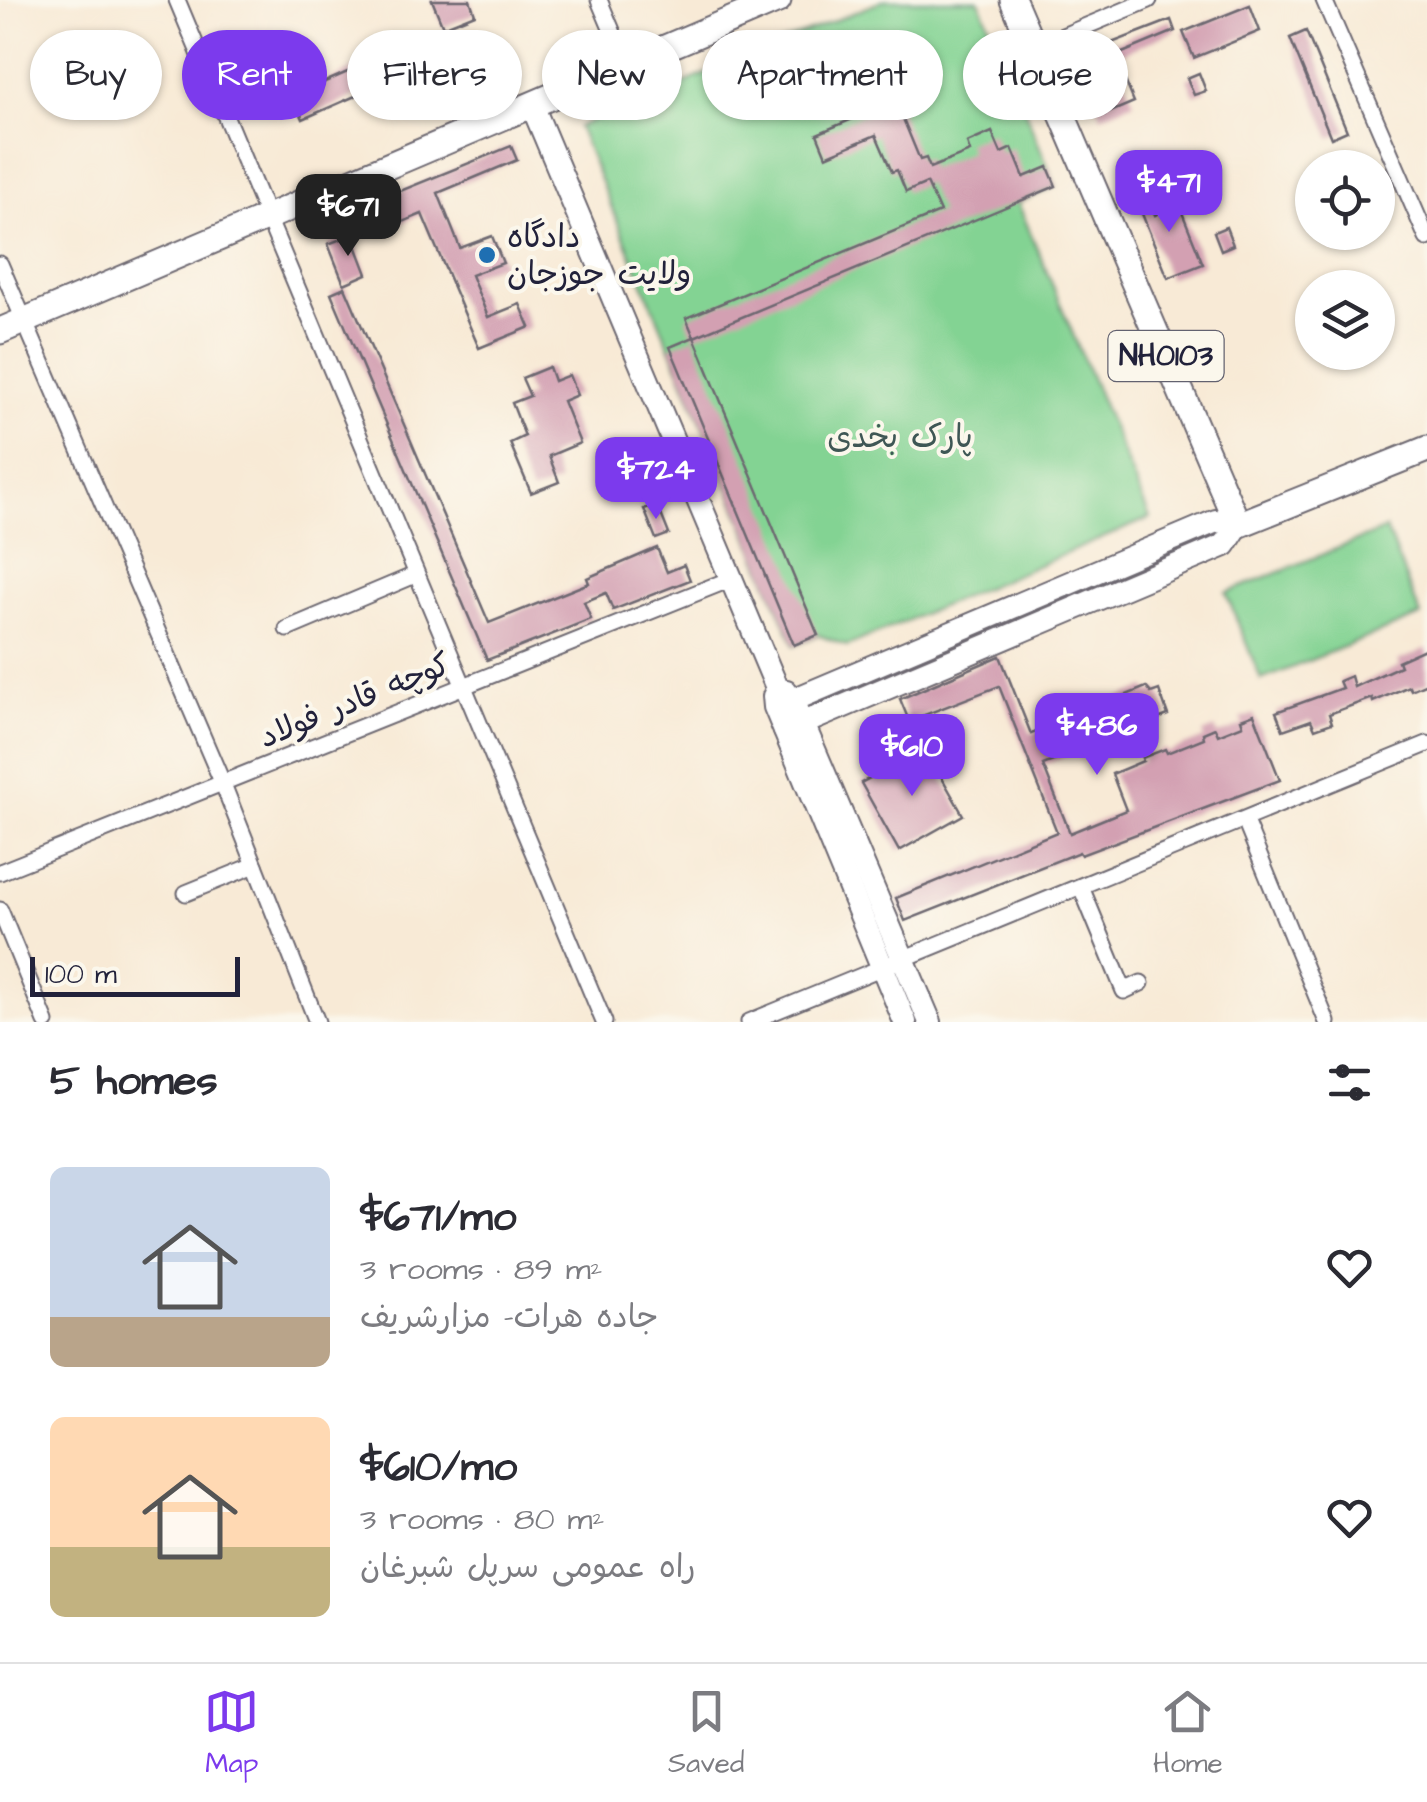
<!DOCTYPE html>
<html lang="en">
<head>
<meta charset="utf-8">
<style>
  body { margin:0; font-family:"Architects Daughter","Playpen Sans Arabic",sans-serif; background:#f2f2f3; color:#2b2b33; height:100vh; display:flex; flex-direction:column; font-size:38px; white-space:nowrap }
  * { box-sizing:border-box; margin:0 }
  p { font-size:32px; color:#7c7c81 }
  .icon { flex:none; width:55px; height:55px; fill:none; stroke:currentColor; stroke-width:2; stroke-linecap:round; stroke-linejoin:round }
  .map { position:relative; height:1022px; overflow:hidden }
  .drawer { display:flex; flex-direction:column; background:#fff; flex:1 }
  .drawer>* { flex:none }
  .guide { position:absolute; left:30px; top:30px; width:1368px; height:90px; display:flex; gap:20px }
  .tools { position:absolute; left:1295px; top:150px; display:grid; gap:20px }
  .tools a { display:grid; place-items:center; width:100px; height:100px; border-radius:50%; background:#fff; box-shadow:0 2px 8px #0004; font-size:50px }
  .scale { position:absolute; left:30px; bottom:25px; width:210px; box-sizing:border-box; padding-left:10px; border:5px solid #22223b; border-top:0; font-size:28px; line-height:35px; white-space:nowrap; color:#22223b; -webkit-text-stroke:8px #fbf7ec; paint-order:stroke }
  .price { position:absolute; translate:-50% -85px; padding:0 22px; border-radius:20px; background:#7c3aed; color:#fff; font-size:32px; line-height:65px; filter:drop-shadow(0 2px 5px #0008) }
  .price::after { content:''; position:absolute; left:50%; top:60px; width:30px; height:22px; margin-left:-15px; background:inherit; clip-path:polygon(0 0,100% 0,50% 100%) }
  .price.on { background:#222; color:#fff }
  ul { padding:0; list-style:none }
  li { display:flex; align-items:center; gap:30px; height:250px; padding:0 50px }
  li span { display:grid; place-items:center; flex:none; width:280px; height:200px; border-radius:15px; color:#555 }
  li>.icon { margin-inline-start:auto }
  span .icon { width:120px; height:120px; fill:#fffc; stroke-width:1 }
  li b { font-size:42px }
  h2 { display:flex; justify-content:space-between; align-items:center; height:120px; padding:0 50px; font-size:42px }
  .chip { padding:0 35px; border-radius:45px; background:#fff; box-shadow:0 2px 8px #0004; font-size:35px; line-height:90px }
  .chip.on { background:#7c3aed; color:#fff }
  .tabs { display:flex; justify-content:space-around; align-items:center; height:140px; border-top:2px solid #e1e1e2; background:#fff; font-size:28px; color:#7c7c81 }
  .tabs a { display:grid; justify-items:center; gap:5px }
  .tabs .on { color:#7c3aed }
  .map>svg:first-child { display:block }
  .green { fill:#83d393; stroke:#527a67; stroke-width:2.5 }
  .building { fill:#d3a0b2 }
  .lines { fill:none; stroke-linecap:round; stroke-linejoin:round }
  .minor-casing { stroke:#6d6871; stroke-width:19 }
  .primary-casing { stroke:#6d6871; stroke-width:26 }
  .trunk-casing { stroke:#6d6871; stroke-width:29 }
  .minor { stroke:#fff; stroke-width:15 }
  .primary { stroke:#fff; stroke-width:22 }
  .trunk { stroke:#fff; stroke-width:25 }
  .poi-dot { fill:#1f6fb2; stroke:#fbf7ec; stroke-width:4 }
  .labels { text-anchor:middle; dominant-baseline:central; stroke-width:8; stroke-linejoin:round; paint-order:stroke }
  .shield { fill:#fbf7ec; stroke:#636270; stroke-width:2.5 }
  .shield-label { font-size:30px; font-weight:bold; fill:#22223b }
  .poi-label { font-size:32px; fill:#22223b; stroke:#fbf7ec; text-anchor:start }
  .park-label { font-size:32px; fill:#3f5755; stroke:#fbf7ec }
  .street-label { font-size:32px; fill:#22223b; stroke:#fbf7ec }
</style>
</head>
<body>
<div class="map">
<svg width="1427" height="1022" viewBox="0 0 1427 1022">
  <rect width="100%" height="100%" fill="#fbf7ec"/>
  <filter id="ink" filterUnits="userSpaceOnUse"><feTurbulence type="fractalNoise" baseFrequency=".01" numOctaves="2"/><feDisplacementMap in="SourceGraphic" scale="20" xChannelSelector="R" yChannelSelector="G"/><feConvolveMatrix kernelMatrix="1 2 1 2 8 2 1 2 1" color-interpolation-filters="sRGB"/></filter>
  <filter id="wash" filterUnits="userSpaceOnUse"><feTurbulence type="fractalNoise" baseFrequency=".0048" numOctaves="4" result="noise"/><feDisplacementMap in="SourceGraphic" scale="40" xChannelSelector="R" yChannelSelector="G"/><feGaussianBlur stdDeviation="2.25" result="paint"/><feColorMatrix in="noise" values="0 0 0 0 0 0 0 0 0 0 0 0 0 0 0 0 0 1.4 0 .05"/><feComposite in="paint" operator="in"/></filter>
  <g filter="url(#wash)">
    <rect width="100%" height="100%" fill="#f8ead6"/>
    <g class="green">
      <polygon points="884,0 979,0 1056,186 1018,203 1150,518 847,646 818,635 794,645 578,127"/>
      <polygon points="1386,529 1421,616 1261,680 1226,593"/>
    </g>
    <g id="blocks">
      <g class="building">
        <polygon points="432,0 470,0 475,14 443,27"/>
        <polygon points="1250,5 1260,31 1194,58 1183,32"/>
        <polygon points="1171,20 1175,31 1115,56 1134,102 1101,116 1078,56"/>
        <polygon points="1306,31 1347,131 1331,138 1290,38"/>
        <polygon points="493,45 500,63 427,97 419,79"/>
        <polygon points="368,63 378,86 303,119 293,96"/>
        <polygon points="1199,73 1206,91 1194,95 1187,78"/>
        <polygon points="910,81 918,101 899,109 920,160 926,158 930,168 970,152 967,143 992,132 1001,153 1012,148 1024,177 1048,167 1056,186 694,337 686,318 940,212 927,183 906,192 897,170 892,172 876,135 826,156 817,134 876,109 871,97"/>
        <polygon points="511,146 517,160 438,193 460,248 492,236 503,263 471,275 488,317 520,304 530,327 479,348 422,214 376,233 371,220 357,226 351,211"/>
        <polygon points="1354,154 1360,168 1322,168 1322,167"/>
        <polygon points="1140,179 1155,215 1179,205 1203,264 1168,278 1130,184"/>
        <polygon points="1226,227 1233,245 1221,250 1214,232"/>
        <polygon points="352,235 367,274 344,284 328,244"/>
        <polygon points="345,287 489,623 589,583 587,578 657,548 667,572 684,565 690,580 613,610 606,593 584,602 591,619 487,660 331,293"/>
        <polygon points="694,337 818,635 794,645 670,347"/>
        <polygon points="549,367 554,381 569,375 577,395 563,401 580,443 549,456 559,482 531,493 510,443 525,436 512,403 530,396 522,378"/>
        <polygon points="657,504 669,534 656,539 644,509"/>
        <polygon points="1427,648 1427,683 1411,690 1409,686 1373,702 1372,698 1329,714 1332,723 1315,729 1311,720 1283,730 1276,712 1342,688 1339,681 1351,676 1354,687 1400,666 1398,661"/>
        <polygon points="1000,656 1031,734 1146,687 1151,693 1159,690 1168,715 1043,765 1070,833 1126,810 1112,774 1143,761 1142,758 1165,749 1167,753 1204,738 1203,733 1215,728 1218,735 1243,725 1241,719 1254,714 1280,780 1081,855 1079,852 905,921 896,898 1057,832 999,686 909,721 900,699"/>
        <polygon points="925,748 963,815 899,851 861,783"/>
      </g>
    </g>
  </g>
  <g filter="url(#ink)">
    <use href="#blocks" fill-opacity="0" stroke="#6d6871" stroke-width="2.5"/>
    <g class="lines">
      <g class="minor-casing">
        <g id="minor">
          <polyline points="177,0 604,1022"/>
          <polyline points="599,0 626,64"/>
          <polyline points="1324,0 1427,238"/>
          <polyline points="1034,48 1149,0"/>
          <polyline points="0,264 223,784 317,1022"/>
          <polyline points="287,629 415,575"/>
          <polyline points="1245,821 1327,1022"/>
          <polyline points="0,872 731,579"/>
          <polyline points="1081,887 1124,991 1141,983"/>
          <polyline points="186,893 255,865"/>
          <polyline points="0,910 46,1022"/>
          <polyline points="749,1022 1427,744"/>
        </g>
      </g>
      <g class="primary-casing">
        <g id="primary">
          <polyline points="532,105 778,690 786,691 793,700 930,1022"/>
          <polyline points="778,690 774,696 775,707 905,1022"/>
          <polyline points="785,731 1225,545 1238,525 1216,521 793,700"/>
        </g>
      </g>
      <g class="trunk-casing">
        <g id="trunk">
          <polyline points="1013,0 1238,525 1427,449"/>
          <polyline points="0,331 778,0"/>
        </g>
      </g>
      <use href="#minor" class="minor"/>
      <use href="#primary" class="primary"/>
      <use href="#trunk" class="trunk"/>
    </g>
  </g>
  <circle class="poi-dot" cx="487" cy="255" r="10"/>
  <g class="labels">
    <rect class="shield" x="1108.5" y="331" width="115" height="50" rx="8"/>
    <g class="shield-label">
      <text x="1166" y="356">NH0103</text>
    </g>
    <g class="poi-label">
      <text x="507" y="237">دادگاه<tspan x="507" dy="37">ولایت جوزجان</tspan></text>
    </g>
    <g class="park-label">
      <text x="900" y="437">پارک بخدی</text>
    </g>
    <g class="street-label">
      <text transform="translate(355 701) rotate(-22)">کوچه قادر فولاد</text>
    </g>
  </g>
</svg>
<div class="tools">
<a><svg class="icon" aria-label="locate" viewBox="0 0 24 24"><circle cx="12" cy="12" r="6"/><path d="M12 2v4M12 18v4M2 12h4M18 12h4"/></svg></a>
<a><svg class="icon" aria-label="layers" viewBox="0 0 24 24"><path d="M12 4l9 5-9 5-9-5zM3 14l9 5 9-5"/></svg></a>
</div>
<div class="scale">100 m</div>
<b class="price" style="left:1169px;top:235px">$471</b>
<b class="price on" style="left:348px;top:259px">$671</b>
<b class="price" style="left:656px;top:522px">$724</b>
<b class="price" style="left:1097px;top:778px">$486</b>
<b class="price" style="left:912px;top:799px">$610</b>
<div class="guide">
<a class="chip">Buy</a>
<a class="chip on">Rent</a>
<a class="chip">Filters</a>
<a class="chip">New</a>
<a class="chip">Apartment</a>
<a class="chip">House</a>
</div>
</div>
<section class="drawer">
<h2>5 homes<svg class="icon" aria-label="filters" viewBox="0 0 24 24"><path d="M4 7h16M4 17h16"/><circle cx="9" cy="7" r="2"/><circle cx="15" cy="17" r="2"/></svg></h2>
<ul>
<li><span style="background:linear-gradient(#c9d6e8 75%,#b9a48a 0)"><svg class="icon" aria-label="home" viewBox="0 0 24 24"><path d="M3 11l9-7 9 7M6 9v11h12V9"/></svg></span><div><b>$671/mo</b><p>3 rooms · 89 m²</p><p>جاده هرات- مزارشریف</p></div><svg class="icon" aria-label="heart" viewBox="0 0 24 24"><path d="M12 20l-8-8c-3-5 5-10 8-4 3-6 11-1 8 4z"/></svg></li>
<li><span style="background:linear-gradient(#ffd9b3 65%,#c2b280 0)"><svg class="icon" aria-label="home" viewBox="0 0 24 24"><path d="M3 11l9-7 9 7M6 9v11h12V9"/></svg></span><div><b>$610/mo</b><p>3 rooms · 80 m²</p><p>راه عمومی سرپل شبرغان</p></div><svg class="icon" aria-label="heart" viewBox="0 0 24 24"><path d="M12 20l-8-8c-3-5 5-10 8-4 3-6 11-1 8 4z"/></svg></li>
</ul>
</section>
<nav class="tabs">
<a class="on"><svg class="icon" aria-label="map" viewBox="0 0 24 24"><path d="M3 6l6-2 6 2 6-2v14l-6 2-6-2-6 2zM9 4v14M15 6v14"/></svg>Map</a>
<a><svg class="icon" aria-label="saved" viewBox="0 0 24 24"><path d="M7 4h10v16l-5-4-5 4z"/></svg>Saved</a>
<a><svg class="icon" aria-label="home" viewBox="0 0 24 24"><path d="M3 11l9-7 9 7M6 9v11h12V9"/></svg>Home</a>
</nav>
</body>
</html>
